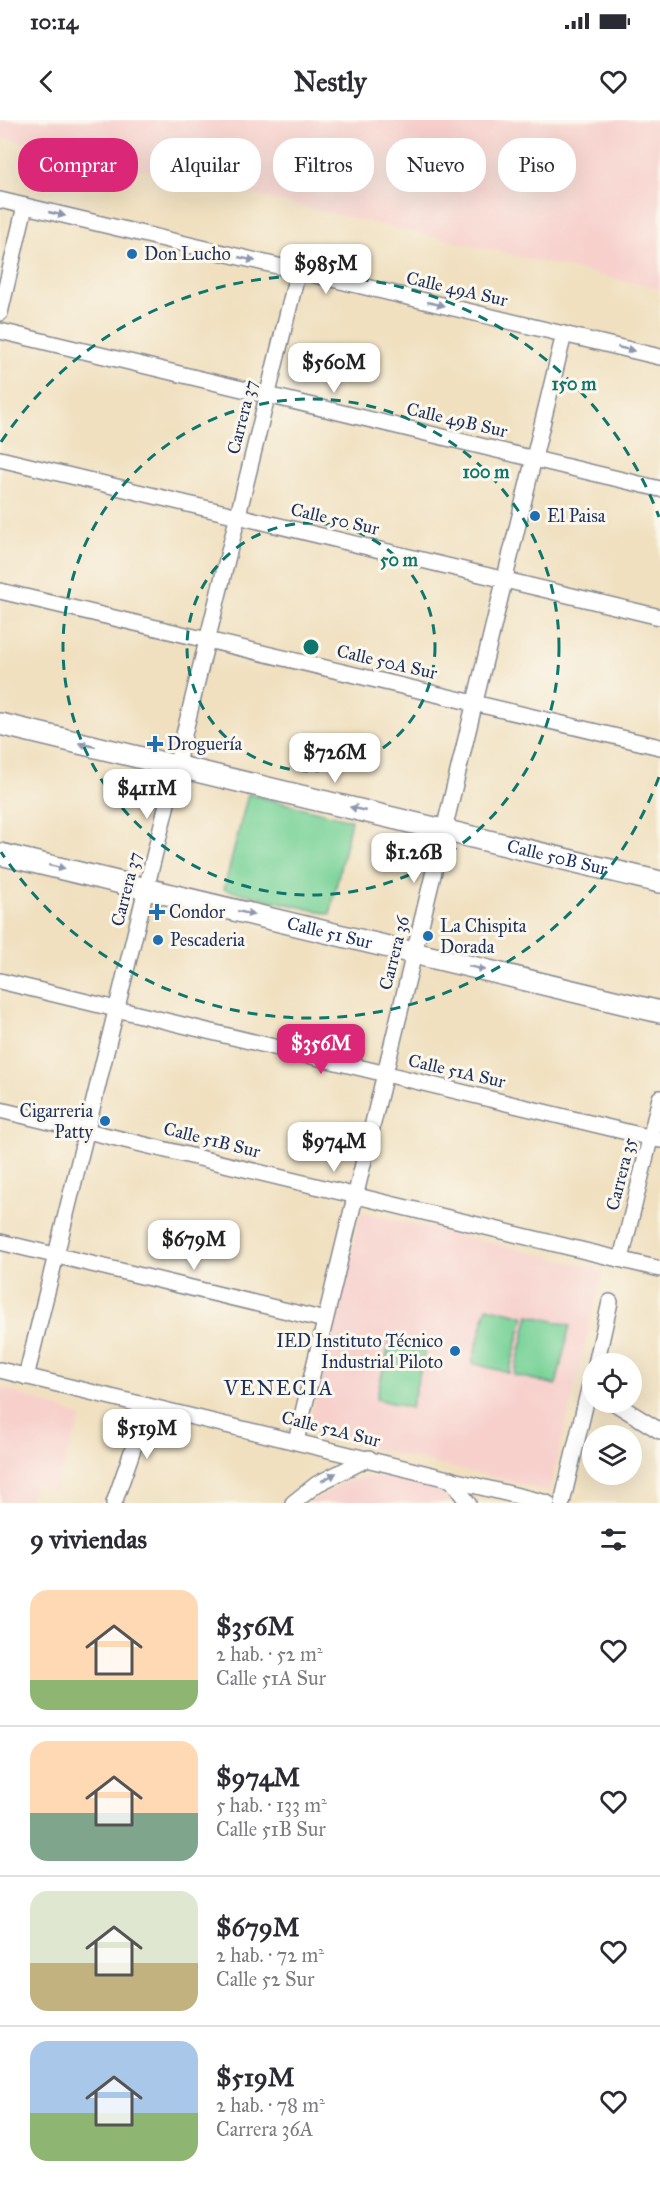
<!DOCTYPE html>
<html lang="es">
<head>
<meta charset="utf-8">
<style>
  body { margin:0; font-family:"IM FELL Great Primer",serif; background:#f7f7f7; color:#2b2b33; height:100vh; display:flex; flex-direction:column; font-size:22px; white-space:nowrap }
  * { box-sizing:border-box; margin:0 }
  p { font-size:20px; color:#7c7c81 }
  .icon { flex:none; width:33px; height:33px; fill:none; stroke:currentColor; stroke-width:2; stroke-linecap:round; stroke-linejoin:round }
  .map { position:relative; height:1383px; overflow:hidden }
  .side { display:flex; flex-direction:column; background:#fff; flex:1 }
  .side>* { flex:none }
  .top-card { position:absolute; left:18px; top:18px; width:624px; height:54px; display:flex; gap:12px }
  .buttons { position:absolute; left:582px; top:1233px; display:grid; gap:12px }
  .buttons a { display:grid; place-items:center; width:60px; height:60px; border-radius:50%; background:#fff; box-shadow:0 6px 24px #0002; font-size:30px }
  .price { position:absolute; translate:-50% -51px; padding:0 14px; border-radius:12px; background:#fff; color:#222; font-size:20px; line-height:39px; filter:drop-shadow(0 2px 3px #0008) }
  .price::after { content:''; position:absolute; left:50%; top:36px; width:18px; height:14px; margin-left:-9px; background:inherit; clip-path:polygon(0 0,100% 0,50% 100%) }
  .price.current { background:#db2777; color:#fff }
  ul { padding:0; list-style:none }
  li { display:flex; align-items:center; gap:18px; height:150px; padding:0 30px }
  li+li { border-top:2px solid #e1e1e2 }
  li span { display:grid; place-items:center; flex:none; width:168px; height:120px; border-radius:18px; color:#555 }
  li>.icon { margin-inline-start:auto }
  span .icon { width:72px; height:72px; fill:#fffc; stroke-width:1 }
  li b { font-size:26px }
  h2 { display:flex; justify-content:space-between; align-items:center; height:72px; padding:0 30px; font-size:26px }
  .chip { padding:0 21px; border-radius:24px; background:#fff; box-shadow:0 6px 24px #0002; font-size:21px; line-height:54px }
  .chip.current { background:#db2777; color:#fff }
  .status { display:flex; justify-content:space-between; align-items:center; height:42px; padding:0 30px; background:#fff; direction:ltr }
  .status svg { height:16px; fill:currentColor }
  header { display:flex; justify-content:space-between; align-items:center; height:78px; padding:0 30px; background:#fff; font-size:27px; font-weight:700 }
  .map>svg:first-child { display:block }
  .built { fill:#f7d0cc }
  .green { fill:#7ad399; stroke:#4a817c; stroke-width:1.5 }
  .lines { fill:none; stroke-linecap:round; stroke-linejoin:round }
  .minor-casing { stroke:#86888f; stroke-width:18 }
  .secondary-casing { stroke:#86888f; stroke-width:24 }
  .minor { stroke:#fff; stroke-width:15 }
  .secondary { stroke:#fff; stroke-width:21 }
  .oneway { fill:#8d97ae }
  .ring { fill:none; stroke:#0f766e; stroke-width:3; stroke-dasharray:10 8 }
  .poi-dot { fill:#1f6fb2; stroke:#fbf7ec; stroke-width:2 }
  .labels { text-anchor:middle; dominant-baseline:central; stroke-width:6; stroke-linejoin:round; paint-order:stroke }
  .poi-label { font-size:18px; fill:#1b2f5e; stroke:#fbf7ec; text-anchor:start }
  .street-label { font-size:18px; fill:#1b2f5e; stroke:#fbf7ec }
  .quarter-label { font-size:21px; letter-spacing:1.5px; fill:#1b2f5e; stroke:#fbf7ec }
  .centre { fill:#0f766e; stroke:#fbf7ec; stroke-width:3 }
  .ring-label { font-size:18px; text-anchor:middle; font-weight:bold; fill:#0f766e; stroke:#fbf7ec; stroke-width:6; stroke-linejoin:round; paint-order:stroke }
</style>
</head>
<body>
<div class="status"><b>10:14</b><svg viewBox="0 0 49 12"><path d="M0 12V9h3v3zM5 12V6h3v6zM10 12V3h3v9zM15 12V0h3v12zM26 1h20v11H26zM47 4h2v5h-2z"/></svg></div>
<header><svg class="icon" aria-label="back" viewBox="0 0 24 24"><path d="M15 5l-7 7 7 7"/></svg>Nestly<svg class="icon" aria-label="heart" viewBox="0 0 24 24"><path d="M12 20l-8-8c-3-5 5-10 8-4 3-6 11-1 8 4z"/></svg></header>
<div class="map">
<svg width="660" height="1383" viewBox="0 0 660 1383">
  <rect width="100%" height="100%" fill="#fbf7ec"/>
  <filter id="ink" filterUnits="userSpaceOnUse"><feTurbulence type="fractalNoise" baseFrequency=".0167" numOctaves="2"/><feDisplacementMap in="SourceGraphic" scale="12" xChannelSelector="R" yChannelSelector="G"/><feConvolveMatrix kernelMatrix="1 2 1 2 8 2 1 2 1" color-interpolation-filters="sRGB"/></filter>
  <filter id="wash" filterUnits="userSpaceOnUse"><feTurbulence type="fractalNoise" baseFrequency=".008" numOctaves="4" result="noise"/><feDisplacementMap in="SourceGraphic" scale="24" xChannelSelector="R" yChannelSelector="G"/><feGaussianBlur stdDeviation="1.35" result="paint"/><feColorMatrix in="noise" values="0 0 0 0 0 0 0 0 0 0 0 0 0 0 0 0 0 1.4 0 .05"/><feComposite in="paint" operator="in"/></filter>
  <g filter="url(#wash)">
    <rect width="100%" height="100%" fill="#f0e0c0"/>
    <g class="built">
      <polygon points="0,0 660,0 660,169 0,17"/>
      <polygon points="361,1092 604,1150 549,1371 307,1313"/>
      <polygon points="1,1267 82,1297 54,1371 35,1364 28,1383 0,1383"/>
      <polygon points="390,1356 413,1360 434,1369 454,1383 309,1383 344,1362 367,1357"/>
    </g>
    <g class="green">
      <polygon points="248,674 351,700 330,794 224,769"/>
      <polygon points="487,1187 524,1196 509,1253 472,1243"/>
      <polygon points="529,1195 570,1205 556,1265 514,1255"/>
      <polygon points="390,1222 425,1231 411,1288 376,1279"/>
    </g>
  </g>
  <g filter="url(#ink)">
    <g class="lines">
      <g class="minor-casing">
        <g id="minor">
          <polyline points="0,80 660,237"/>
          <polyline points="0,193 25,86"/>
          <polyline points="0,211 660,369"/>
          <polyline points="0,339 660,497"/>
          <polyline points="0,471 660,627"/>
          <polyline points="0,861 660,1020"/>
          <polyline points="0,990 660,1149"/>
          <polyline points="0,1122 325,1200"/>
          <polyline points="621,1139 660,978"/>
          <polyline points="596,1244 610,1182"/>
          <polyline points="0,1250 547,1383"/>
          <polyline points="26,1257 298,151"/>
          <polyline points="613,1282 660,1311"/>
          <polyline points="296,1321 564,214"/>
          <polyline points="451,1359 468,1383"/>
          <polyline points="114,1383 148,1286"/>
          <polyline points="293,1383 317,1364 369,1338"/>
          <polyline points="562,1383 592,1256"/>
        </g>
      </g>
      <g class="secondary-casing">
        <g id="secondary">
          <path id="s1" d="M0,604L660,762"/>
          <path id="s2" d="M0,734L660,892"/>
        </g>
      </g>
      <use href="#minor" class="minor"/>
      <use href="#secondary" class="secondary"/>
    </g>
    <defs><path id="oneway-solid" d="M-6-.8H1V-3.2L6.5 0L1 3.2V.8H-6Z" transform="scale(1.5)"/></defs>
    <g class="oneway">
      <use href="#oneway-solid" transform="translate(57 94) rotate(13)"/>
      <use href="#oneway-solid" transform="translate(247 139) rotate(13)"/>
      <use href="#oneway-solid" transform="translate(436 184) rotate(13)"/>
      <use href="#oneway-solid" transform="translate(626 229) rotate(13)"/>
      <use href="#oneway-solid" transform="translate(87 625) rotate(-167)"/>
      <use href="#oneway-solid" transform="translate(358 689) rotate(-166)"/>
      <use href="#oneway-solid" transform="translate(57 747) rotate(13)"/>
      <use href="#oneway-solid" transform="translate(246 793) rotate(13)"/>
      <use href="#oneway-solid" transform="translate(477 848) rotate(13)"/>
      <use href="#oneway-solid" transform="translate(329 1357) rotate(-29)"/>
    </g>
  </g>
  <g class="ring">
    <circle cx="311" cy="527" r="124"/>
    <circle cx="311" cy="527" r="248"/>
    <path d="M659 657A372 372 0 0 1 1 732M1 322A372 372 0 0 1 659 397"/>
  </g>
  <g class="poi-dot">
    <circle cx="132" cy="134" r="6"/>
    <circle cx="535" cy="396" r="6"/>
    <path d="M152 615h6v6h6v6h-6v6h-6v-6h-6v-6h6z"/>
    <path d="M154 783h6v6h6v6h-6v6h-6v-6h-6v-6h6z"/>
    <circle cx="428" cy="816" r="6"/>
    <circle cx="158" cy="820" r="6"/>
    <circle cx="105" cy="1001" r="6"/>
    <circle cx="455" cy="1231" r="6"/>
  </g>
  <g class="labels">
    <g class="poi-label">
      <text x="144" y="134">Don Lucho</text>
      <text x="547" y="396">El Paisa</text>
      <text x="167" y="624">Droguería</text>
      <text x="169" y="792">Condor</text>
      <text x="440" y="806">La Chispita<tspan x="440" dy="21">Dorada</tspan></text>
      <text x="170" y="820">Pescaderia</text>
      <text x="93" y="991" text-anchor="end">Cigarreria<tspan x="93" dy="21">Patty</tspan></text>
      <text x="443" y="1221" text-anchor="end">IED Instituto Técnico<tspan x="443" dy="21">Industrial Piloto</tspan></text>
    </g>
    <g class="street-label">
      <text transform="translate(457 169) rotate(13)">Calle 49A Sur</text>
      <text transform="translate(242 297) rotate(-76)">Carrera 37</text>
      <text transform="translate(457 300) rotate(13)">Calle 49B Sur</text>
      <text transform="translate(335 399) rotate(13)">Calle 50 Sur</text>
      <text transform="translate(387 542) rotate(13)">Calle 50A Sur</text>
      <text stroke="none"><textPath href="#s1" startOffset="573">Calle 50B Sur</textPath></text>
      <text transform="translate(126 769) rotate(-76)">Carrera 37</text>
      <text stroke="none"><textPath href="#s2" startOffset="339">Calle 51 Sur</textPath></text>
      <text transform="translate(394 833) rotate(-76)">Carrera 36</text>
      <text transform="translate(457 951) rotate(13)">Calle 51A Sur</text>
      <text transform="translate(212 1020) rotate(14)">Calle 51B Sur</text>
      <text transform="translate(621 1054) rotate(-76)">Carrera 35</text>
      <text transform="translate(331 1309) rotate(14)">Calle 52A Sur</text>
    </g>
    <g class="quarter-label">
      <text x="279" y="1268">VENECIA</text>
    </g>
  </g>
  <circle cx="311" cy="527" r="9" class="centre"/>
  <g class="ring-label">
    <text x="574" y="270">150 m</text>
    <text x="486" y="358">100 m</text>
    <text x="399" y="446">50 m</text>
  </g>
</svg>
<div class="buttons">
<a><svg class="icon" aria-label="locate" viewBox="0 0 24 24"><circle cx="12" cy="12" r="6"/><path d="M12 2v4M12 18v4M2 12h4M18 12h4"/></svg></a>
<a><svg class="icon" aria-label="layers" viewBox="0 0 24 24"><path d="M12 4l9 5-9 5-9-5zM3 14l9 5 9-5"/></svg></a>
</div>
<b class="price" style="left:326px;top:175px">$985M</b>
<b class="price" style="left:334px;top:274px">$560M</b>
<b class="price" style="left:335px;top:664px">$726M</b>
<b class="price" style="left:147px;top:700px">$411M</b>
<b class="price" style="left:414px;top:764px">$1.26B</b>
<b class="price current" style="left:321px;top:955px">$356M</b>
<b class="price" style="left:334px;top:1053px">$974M</b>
<b class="price" style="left:194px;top:1151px">$679M</b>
<b class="price" style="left:147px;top:1340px">$519M</b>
<div class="top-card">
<a class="chip current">Comprar</a>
<a class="chip">Alquilar</a>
<a class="chip">Filtros</a>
<a class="chip">Nuevo</a>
<a class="chip">Piso</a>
</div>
</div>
<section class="side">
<h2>9 viviendas<svg class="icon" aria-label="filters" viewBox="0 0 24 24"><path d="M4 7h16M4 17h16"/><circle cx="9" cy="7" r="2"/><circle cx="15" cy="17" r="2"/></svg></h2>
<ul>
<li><span style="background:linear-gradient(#ffd9b3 75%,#8fb573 0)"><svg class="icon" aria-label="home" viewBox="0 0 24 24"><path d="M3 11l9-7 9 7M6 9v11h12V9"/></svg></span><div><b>$356M</b><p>2 hab. · 52 m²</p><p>Calle 51A Sur</p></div><svg class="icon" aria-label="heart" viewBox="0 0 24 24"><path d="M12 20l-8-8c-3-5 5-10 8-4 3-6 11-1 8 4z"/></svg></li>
<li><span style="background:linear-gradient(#ffd9b3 60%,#7fa58c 0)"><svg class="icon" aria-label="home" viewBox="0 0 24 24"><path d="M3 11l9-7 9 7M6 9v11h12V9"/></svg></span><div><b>$974M</b><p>5 hab. · 133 m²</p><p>Calle 51B Sur</p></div><svg class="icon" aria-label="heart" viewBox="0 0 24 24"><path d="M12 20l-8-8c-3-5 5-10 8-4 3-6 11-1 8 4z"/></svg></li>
<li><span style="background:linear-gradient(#dfe7d0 60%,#c2b280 0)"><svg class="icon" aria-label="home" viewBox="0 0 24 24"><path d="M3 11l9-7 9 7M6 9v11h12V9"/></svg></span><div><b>$679M</b><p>2 hab. · 72 m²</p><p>Calle 52 Sur</p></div><svg class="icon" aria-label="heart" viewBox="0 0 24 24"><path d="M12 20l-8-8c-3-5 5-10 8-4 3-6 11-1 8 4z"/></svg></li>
<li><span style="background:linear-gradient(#a9c7e8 60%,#8fb573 0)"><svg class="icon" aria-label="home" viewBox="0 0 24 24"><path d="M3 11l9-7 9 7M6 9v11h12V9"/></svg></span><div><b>$519M</b><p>2 hab. · 78 m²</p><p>Carrera 36A</p></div><svg class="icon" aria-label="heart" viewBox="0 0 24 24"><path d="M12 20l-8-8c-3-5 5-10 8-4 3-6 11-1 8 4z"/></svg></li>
</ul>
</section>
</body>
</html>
